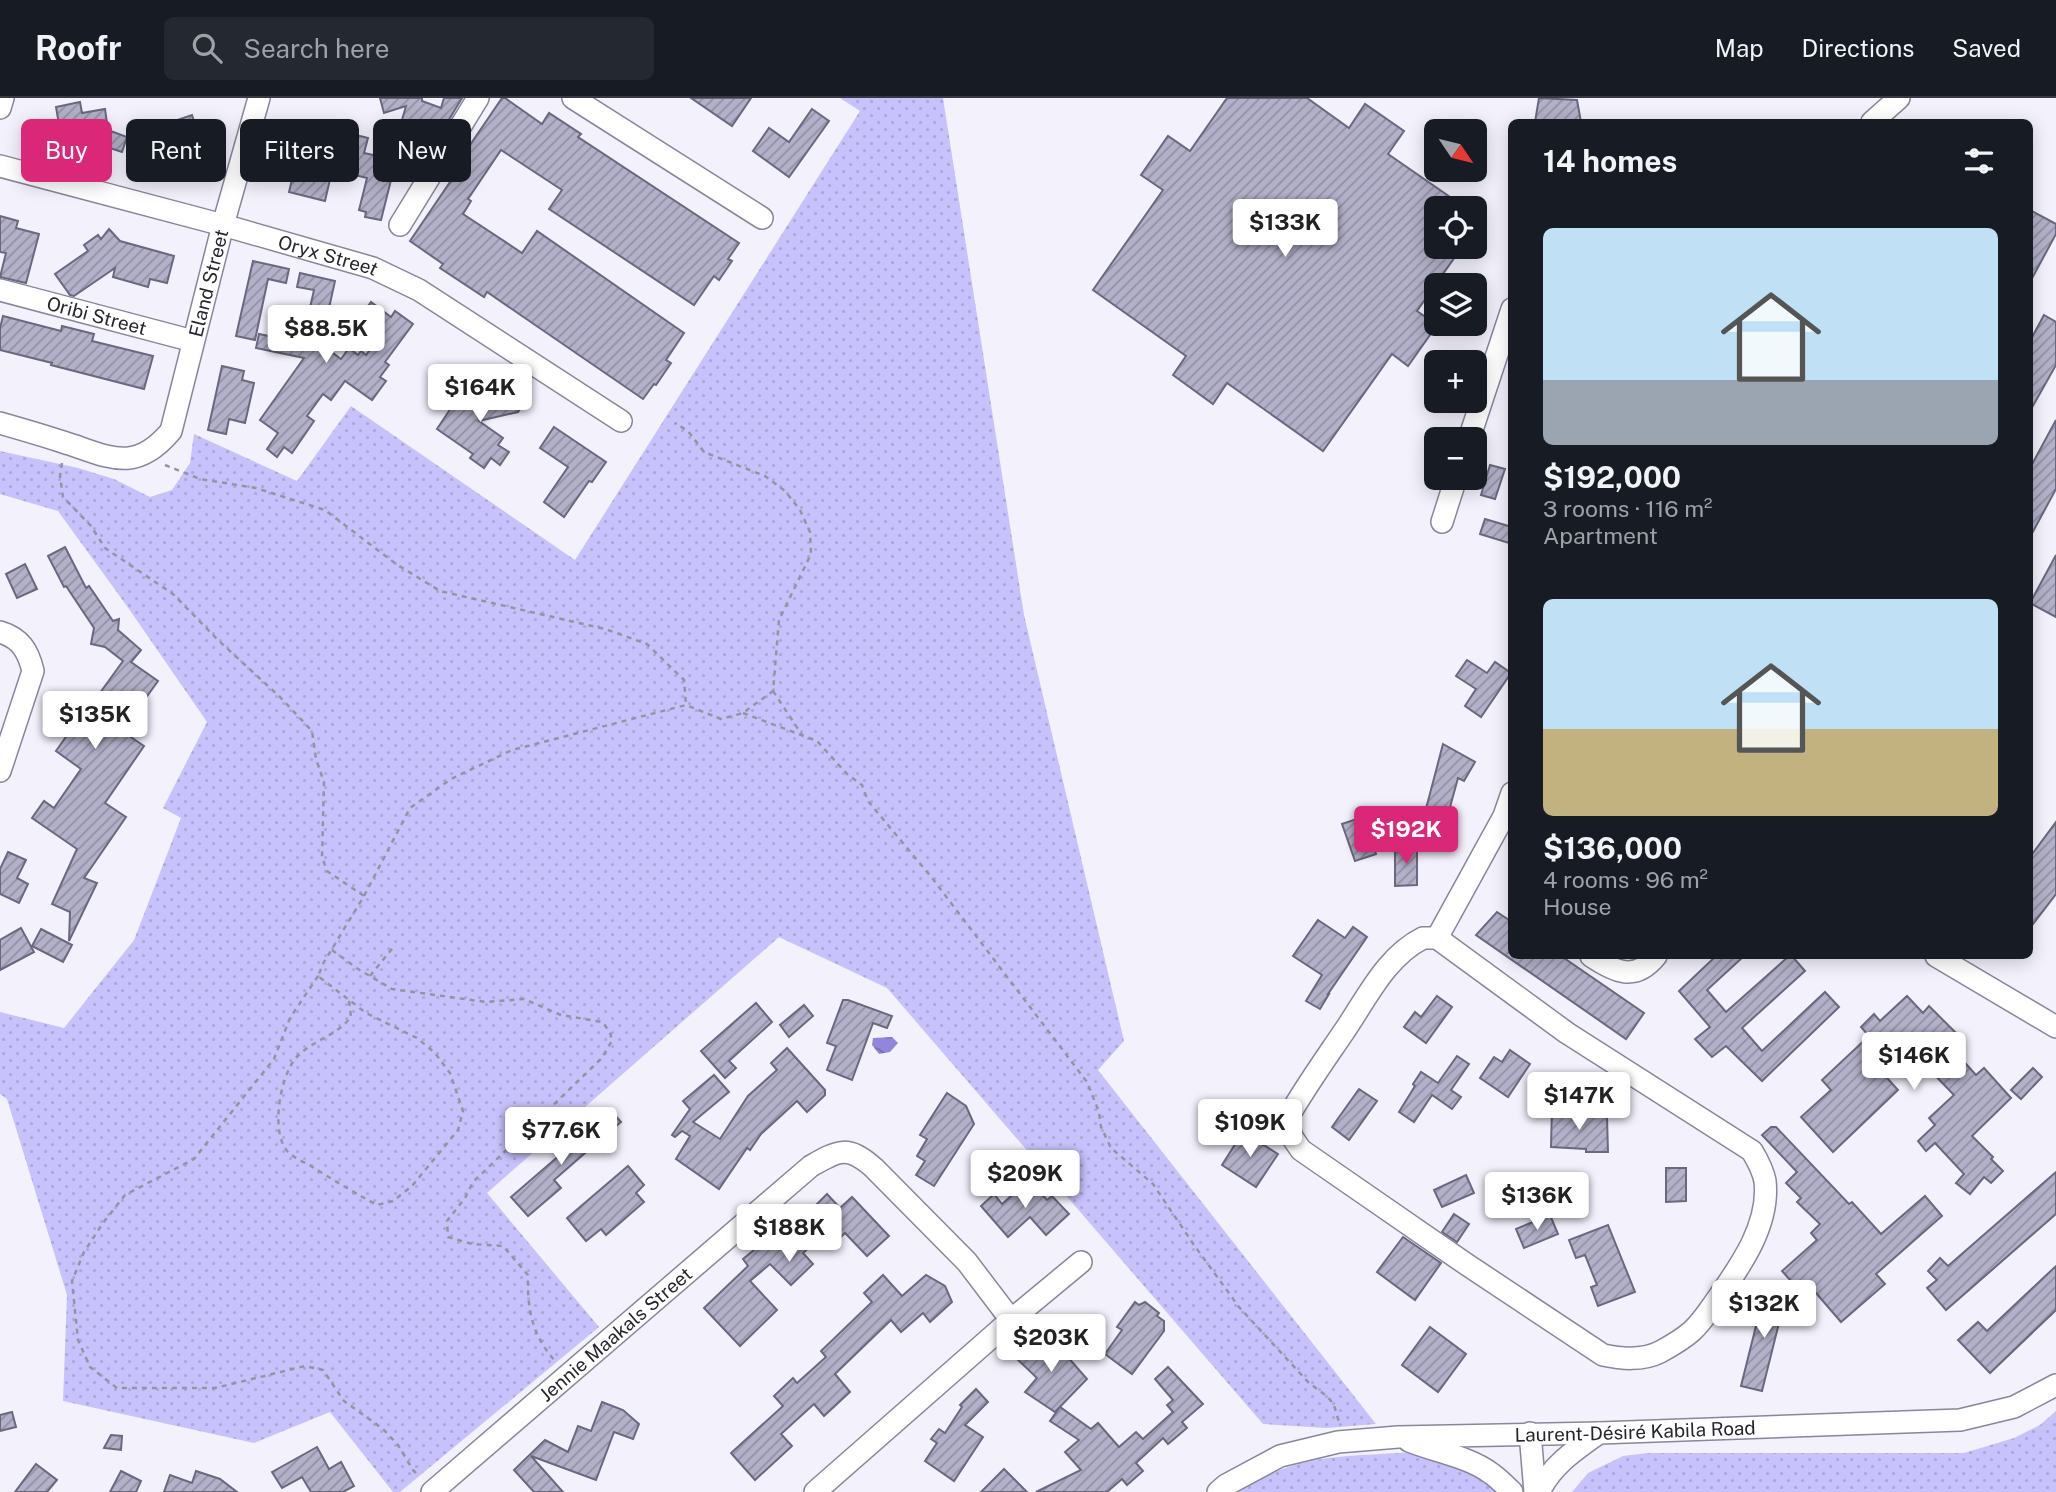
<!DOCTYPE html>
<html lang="en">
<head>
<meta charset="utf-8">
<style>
  body { margin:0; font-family:"Public Sans",sans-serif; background:#242831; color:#f1f3f6; height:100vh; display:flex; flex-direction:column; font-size:26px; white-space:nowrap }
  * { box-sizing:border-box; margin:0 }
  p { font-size:23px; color:#9ea1a6 }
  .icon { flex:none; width:38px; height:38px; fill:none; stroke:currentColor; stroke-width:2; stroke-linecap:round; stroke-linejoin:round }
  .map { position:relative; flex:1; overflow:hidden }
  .side { position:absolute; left:1508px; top:21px; width:525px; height:840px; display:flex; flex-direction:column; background:#171b24; border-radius:10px; box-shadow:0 4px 18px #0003 }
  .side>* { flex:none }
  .banner { position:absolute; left:21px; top:21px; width:665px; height:63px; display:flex; gap:14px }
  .needle { width:46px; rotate:125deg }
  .fabs { position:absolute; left:1424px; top:21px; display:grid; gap:14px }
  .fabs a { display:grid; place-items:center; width:63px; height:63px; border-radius:10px; background:#171b24; box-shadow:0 4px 18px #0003; font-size:35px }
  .price { position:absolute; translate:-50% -60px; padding:0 16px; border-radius:7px; background:#fff; color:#222; font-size:23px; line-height:46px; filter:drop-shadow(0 2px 4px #0008) }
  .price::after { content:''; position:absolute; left:50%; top:42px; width:21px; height:16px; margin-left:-10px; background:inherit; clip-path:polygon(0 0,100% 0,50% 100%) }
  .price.on { background:#db2777; color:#fff }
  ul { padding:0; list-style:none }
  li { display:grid; align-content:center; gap:14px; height:371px; padding:0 35px }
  li span { display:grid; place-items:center; height:217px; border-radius:10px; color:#555 }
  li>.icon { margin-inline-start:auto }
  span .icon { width:126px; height:126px; fill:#fffc; stroke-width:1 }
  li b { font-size:30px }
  h2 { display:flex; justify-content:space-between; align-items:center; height:84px; padding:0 35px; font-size:30px }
  .tag { padding:0 24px; border-radius:10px; background:#171b24; box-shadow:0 4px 18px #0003; font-size:24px; line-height:63px }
  .tag.on { background:#db2777; color:#fff }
  header { display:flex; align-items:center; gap:42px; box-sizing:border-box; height:98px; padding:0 35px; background:#171b24; border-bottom:2px solid #363941 }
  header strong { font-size:33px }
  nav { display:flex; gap:38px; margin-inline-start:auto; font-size:24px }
  .search { width:490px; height:63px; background:#242831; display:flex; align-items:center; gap:18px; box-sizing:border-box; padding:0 24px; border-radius:10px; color:#9ea1a6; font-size:26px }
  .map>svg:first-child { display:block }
  .green { fill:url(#green-dots) }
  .water { fill:url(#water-waves) }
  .building { fill:url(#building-hatch); stroke:#6a687e; stroke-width:2 }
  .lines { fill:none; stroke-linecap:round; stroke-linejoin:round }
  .minor-casing { stroke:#88869c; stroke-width:24 }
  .path { stroke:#95949e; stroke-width:2.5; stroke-dasharray:5 5; stroke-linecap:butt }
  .minor { stroke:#fff; stroke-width:21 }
  .labels { text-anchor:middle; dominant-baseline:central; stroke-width:6; stroke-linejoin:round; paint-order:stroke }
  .street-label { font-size:19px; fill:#26252e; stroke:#fff }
</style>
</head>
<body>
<header>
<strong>Roofr</strong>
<div class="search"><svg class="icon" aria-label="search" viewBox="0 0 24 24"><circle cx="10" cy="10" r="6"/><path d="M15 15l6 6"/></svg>Search here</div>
<nav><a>Map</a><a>Directions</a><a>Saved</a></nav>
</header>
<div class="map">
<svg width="2056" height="1394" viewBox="0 0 2056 1394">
  <defs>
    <pattern id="green-dots" width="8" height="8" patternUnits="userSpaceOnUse" patternTransform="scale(1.75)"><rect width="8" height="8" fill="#c7c2fc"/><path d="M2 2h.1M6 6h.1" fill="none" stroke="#aba7d8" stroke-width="1.8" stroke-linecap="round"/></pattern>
    <pattern id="water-waves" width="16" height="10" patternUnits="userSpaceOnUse" patternTransform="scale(1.75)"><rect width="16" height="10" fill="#9186db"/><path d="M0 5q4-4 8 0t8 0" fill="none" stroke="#766db2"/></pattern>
    <pattern id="building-hatch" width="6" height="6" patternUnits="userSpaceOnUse" patternTransform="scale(1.75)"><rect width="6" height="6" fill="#b3b1c9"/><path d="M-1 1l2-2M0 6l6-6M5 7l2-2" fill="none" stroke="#9190a4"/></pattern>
  </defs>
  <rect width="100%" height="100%" fill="#f2f1fc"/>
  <g class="green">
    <polygon points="840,0 943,0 1024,517 1124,943 1098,972 1376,1326 1326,1330 1263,1326 887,890 779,839 487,1095 599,1229 400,1394 393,1394 330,1314 254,1345 63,1303 67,1197 7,1001 0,996 0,914 64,930 134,842 181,720 163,710 207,624 129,511 58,413 0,396 0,353 78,370 114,381 150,399 172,392 190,365 194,336 297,383 351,308 575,462 860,13"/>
    <polygon points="2056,1313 2056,1394 1572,1394 1588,1375 1623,1358 1648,1355 1964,1355 2014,1340 2040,1327"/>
    <path d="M1431,1352L1512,1394H1239C1304,1349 1359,1361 1431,1352Z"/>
  </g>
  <polygon class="water" points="892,939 898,945 890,954 879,956 872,947 873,940"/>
  <g class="building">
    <polygon points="380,0 422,0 422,3 441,10 444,0 462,0 436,43 400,29 406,8 384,15"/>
    <polygon points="502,0 505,0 542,26 549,15 581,36 578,39 739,145 728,161 732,163 719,182 714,178 694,207 549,111 562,92 501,52 468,101 471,103 463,116 522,155 537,133 684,235 666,262 671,265 656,287 654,286 643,301 487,194 484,199 440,170 443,166 410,143 450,84 447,81"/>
    <polygon points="691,0 751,0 732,28"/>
    <polygon points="1227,0 1307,0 1349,30 1365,6 1404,33 1388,56 1466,110 1437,110 1437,149 1462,149 1417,213 1437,227 1408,268 1392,256 1323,353 1227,285 1213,306 1173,277 1186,258 1093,192 1163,92 1141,77 1168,38 1190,53"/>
    <polygon points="1539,0 1577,2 1581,24 1535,24"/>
    <polygon points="80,4 82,15 105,11 108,32 127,39 122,54 82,41 62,44 56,9"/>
    <polygon points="812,11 829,23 789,79 753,53 769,30 789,44"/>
    <polygon points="192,17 200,43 192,46 198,66 180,73 173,51 168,53 160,28"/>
    <polygon points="348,35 368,40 364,55 396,62 381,122 365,119 366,114 359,112 367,80 338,73"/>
    <polygon points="287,53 334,64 325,103 289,94 295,69 284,67"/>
    <polygon points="2030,112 2056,126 2056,136 2030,184"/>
    <polygon points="0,118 18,123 16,130 39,136 26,185 0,179 6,155 0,154"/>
    <polygon points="109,131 120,143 174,158 167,185 150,181 148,189 113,179 115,170 74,198 70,197 55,176 88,153 84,147 98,137 101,141"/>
    <polygon points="253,163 289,171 286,185 268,181 255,242 236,238"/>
    <polygon points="300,175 335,183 321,246 341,261 349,250 358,257 361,253 366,257 382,235 360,219 371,204 391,219 395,213 413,226 385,264 389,267 380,279 386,283 372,302 345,283 331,302 323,296 307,318 314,323 292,355 284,349 277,359 267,351 278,335 260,322 304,260 256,250 259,236 302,245 314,192 297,189"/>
    <polygon points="2044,217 2056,224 2056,267 2030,313 2030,243"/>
    <polygon points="3,218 61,233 62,228 94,236 92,243 153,258 144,291 51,267 52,265 0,252 0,230"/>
    <polygon points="222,268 244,273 242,282 254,285 245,325 229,321 226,336 208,332"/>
    <polygon points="489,286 507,297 509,293 525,303 518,314 479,323 503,340 498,347 509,354 500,367 491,360 484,370 470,360 473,356 437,331 457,301 465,307 475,291 483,296"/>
    <polygon points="2056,322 2056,391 2030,439 2030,370"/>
    <polygon points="554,329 606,364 592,384 589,383 564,419 544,404 568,369 540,350"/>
    <polygon points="1490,367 1505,371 1495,401 1481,397"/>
    <polygon points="1485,421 1512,429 1512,446 1480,436"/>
    <polygon points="65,449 86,490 89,488 113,523 119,521 118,532 141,552 131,564 158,583 122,633 144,648 105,705 126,719 84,780 97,785 69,843 70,814 52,806 77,751 32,720 44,703 54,710 81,671 56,653 87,609 89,610 123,563 105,549 91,546 94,530 66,488 64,489 48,458"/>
    <polygon points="2056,457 2056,519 2030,505"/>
    <polygon points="25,466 37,491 17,500 6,476"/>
    <polygon points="1467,562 1487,575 1495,564 1511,575 1481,619 1465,608 1476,591 1456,578"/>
    <polygon points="1443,646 1475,664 1464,683 1458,680 1444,731 1422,726"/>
    <polygon points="1363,719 1376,756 1355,763 1342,726"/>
    <polygon points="2056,724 2056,796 2030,830 2030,759"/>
    <polygon points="1417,748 1417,787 1395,788 1395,749"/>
    <polygon points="8,754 26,762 17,780 28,786 19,805 0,796 0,771"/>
    <polygon points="1497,814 1512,824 1512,858 1561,858 1644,915 1626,941 1476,837"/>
    <polygon points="1318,822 1345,840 1353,829 1367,839 1328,896 1329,896 1320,911 1306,903 1322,877 1293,858"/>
    <polygon points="21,830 34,854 0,872 0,842"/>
    <polygon points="41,831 72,847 63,864 32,848"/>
    <polygon points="1716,858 1744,858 1707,892 1726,914 1789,858 1792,858 1805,873 1742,930 1762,953 1825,894 1839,909 1762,983 1726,948 1712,959 1695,941 1710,929 1679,893"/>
    <polygon points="1437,898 1452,909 1426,945 1404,929 1415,914 1421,919"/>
    <polygon points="1907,898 1923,915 1929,908 1957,936 1947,945 1976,977 1984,970 2011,1000 1972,1038 1993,1059 1991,1061 2003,1073 1991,1085 1984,1079 1970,1096 1956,1085 1964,1076 1935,1045 1926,1053 1918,1043 1935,1027 1929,1020 1954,997 1894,935 1868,959 1898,992 1833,1054 1801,1019 1831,992 1822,982 1869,938 1861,929 1874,916 1880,923"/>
    <polygon points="843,902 848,902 892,918 887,930 873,925 852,982 827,972 836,948 827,945"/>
    <polygon points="756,905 772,924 729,963 736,970 725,980 701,953"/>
    <polygon points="804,907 813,918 789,939 780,927"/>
    <polygon points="787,950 825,992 825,997 807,1014 797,1003 761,1036 750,1052 747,1050 719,1091 676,1061 690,1038 682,1033 675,1039 672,1037 690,1011 683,1003 714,977 729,994 693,1024 720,1041 748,998 777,972 771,965"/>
    <polygon points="1510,952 1530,966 1508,999 1480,980 1494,959 1502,964"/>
    <polygon points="1457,958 1469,966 1451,992 1461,999 1452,1011 1432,997 1414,1024 1399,1014 1415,988 1413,986 1421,974 1438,985"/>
    <polygon points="2033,970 2042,979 2021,1001 2011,992"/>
    <polygon points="1359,991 1377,1003 1349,1042 1332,1029"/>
    <polygon points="947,995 966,1008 974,1026 934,1088 916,1077 925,1063 917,1058 927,1041 920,1037"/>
    <polygon points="1552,1008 1565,1009 1565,1019 1607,1019 1608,1054 1586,1054 1586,1051 1551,1049"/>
    <polygon points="611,1013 621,1024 554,1082 561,1090 528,1118 511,1099"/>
    <polygon points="1771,1029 1776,1029 1849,1106 1852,1104 1881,1136 1925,1098 1942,1118 1876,1176 1885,1186 1841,1224 1810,1188 1802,1195 1782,1173 1817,1142 1811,1135 1820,1126 1797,1104 1801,1100 1786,1085 1797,1074 1762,1037"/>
    <polygon points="1243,1034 1278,1056 1256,1089 1222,1067"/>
    <polygon points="628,1068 644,1087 636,1095 644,1104 606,1137 601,1131 586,1143 567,1120"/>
    <polygon points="1666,1070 1686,1070 1686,1103 1666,1104"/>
    <polygon points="2056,1074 2056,1116 1946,1212 1927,1190 1937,1182 1928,1173 1940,1160 1948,1168"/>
    <polygon points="1466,1077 1474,1095 1442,1109 1434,1092"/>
    <polygon points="1029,1082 1047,1102 1052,1098 1069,1116 1046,1137 1030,1119 1008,1139 981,1108 994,1096 1002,1106"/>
    <polygon points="827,1096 840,1110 852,1099 889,1138 867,1158 845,1135 833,1146 824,1136 803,1155 813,1166 791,1187 770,1166 750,1183 777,1212 740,1248 704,1210 748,1168 743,1161 776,1134 787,1145 810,1125 804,1119"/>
    <polygon points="1454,1116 1469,1126 1457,1144 1442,1134"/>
    <polygon points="1550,1117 1558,1136 1524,1150 1516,1131"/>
    <polygon points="1608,1127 1635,1194 1598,1208 1591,1189 1597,1187 1585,1157 1576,1160 1569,1142"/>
    <polygon points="1403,1139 1441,1165 1415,1202 1377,1174"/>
    <polygon points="2056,1168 2056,1212 1990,1275 1958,1242 1978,1224 1987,1233"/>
    <polygon points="883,1177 902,1198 926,1177 945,1188 952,1204 930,1224 923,1215 901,1234 891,1222 835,1276 850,1294 824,1318 814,1306 781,1336 792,1348 755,1382 731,1355 783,1308 774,1298 793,1280 797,1285 826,1259 821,1253 872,1204 864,1195"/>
    <polygon points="1765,1192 1786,1197 1762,1293 1741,1288"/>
    <polygon points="1135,1204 1139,1207 1145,1204 1159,1215 1157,1218 1164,1223 1164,1233 1132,1276 1105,1256 1122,1232 1117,1229"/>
    <polygon points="1430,1229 1466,1256 1438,1294 1402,1267"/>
    <polygon points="1052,1241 1087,1281 1055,1314 1025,1294 1037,1280 1014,1258 1032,1244 1037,1251"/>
    <polygon points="1168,1269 1203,1306 1182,1324 1187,1330 1168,1346 1163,1340 1136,1365 1143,1373 1127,1387 1122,1381 1107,1394 1036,1394 1081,1372 1065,1354 1079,1342 1050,1323 1060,1309 1091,1331 1098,1325 1119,1349 1136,1334 1143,1341 1173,1314 1167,1307 1173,1302 1155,1281"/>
    <polygon points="976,1291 988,1304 965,1327 983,1339 954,1383 925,1363 937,1345 931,1341 939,1331 945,1335 962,1309 960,1307"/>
    <polygon points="602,1304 623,1312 639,1326 633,1341 614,1334 596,1382 531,1358 563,1394 534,1394 514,1372 545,1342 568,1354 578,1328 591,1333"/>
    <polygon points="12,1314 16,1329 0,1333 0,1317"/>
    <polygon points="111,1337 122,1338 121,1352 104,1350"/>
    <polygon points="317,1349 329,1371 341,1364 354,1388 343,1394 311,1394 302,1379 282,1390 272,1374"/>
    <polygon points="36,1366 57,1382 47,1394 15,1394"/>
    <polygon points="1004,1371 1027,1394 981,1394"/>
    <polygon points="121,1373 141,1383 136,1394 110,1394"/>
    <polygon points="196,1373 220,1381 237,1394 164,1394 170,1377 192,1385"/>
  </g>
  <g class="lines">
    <g class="minor-casing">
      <g id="minor">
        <polyline points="573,0 762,120"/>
        <polyline points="0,10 3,0"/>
        <polyline points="1872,24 1899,0"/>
        <path id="s1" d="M0,68L223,127L373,170L419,192L621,323"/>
        <polyline points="400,127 478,0"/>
        <path id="s2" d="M0,192L193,243"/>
        <path id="s3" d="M0,325C21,331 42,337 63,344C108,358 134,377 171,333L223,127L259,0"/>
        <polyline points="1469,341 1512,211"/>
        <polyline points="1442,424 1456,380"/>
        <path d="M0,534C20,540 28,552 33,573L0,673"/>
        <path d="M1423,840H1437L1567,935L1752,1053C1758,1063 1763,1072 1765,1083C1770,1126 1741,1167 1718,1200C1710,1211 1702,1224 1692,1233C1683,1241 1671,1248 1660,1254C1642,1263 1622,1261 1603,1257L1466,1166L1301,1052L1292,1039L1287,1021C1304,991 1324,963 1343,935C1366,902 1385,859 1423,840Z"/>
        <polyline points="1437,840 1504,718 1512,695"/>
        <path d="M1591,858C1615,874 1635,884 1656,858"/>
        <polyline points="1936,858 2056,929"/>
        <polyline points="1530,1335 1535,1394"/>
        <path d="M1409,1343C1436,1354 1468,1358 1492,1376C1499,1381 1506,1388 1512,1394"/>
        <path id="s4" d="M432,1394L811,1068C839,1052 848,1047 874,1070L967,1164L1011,1222"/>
        <polyline points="815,1394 1011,1222 1081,1164"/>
        <path id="s5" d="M1218,1394L1226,1387L1280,1358L1338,1344L1398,1339L1599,1335L1960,1322L2014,1309L2056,1287"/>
        <path d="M1539,1394C1552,1367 1575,1352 1599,1335"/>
      </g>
    </g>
    <g class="path">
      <polyline points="62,365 60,378 63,399 91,428 105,450 173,496 219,543 280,599 312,633 316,661 324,684 322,759 327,773 364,798"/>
      <polyline points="165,367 200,381 256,390 325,412 396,466 440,493 605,531 647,546 684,582 686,607"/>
      <polyline points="773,593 802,637"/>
      <polyline points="743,615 817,643 848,677 862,687 868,703 932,780 1087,984 1099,1014 1101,1029 1111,1050 1153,1086 1194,1147 1239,1209 1309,1285 1328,1299 1334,1307 1339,1324"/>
      <path d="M332,852L358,871L392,891L486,904L524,901L561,917L602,924L610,934L612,943L601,961L473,1084L465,1100L447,1123L448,1139L472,1146L503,1148L528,1177C527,1211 532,1238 556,1264"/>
      <polyline points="318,878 290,920 274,961 194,1061 125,1097 103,1125 84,1154 72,1183 78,1242 90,1269 117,1290 215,1290 305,1268 323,1272 344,1303 383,1331 398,1347 413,1372 419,1378"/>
      <polyline points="370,878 395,847"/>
      <path d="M349,903L351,919C337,938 310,943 295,961C280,980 270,1035 288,1054C294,1060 304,1064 311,1068C333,1082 355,1095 377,1107L393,1103L412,1088L458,1032L463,1013L450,975L435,955L417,940L366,915L318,878L324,864L364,798L410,710L451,681L512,652L686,607L721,621L743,615L773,593L779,522L811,456L810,434L800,412L785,393L765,378L704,354L688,333L675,325"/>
    </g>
    <use href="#minor" class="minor"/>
  </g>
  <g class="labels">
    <g class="street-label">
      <text stroke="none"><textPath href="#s1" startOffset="340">Oryx Street</textPath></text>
      <text stroke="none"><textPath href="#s3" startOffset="338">Eland Street</textPath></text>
      <text stroke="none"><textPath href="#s2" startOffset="100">Oribi Street</textPath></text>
      <text stroke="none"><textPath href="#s4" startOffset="242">Jennie Maakals Street</textPath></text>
      <text stroke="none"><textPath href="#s5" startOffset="429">Laurent-Désiré Kabila Road</textPath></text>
    </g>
  </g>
</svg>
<div class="fabs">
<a><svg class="needle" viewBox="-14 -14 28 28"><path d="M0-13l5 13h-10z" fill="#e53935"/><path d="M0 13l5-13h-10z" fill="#9ea1a6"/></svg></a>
<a><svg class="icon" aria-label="locate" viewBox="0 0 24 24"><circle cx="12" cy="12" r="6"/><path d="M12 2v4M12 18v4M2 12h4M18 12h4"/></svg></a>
<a><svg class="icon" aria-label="layers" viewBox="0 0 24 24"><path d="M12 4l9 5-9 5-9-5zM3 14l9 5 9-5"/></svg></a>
<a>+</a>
<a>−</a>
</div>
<b class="price" style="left:1285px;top:161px">$133K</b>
<b class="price" style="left:326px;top:267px">$88.5K</b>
<b class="price" style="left:480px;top:326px">$164K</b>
<b class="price" style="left:95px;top:653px">$135K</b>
<b class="price on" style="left:1406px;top:768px">$192K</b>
<b class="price" style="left:1914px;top:994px">$146K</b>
<b class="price" style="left:1579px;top:1034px">$147K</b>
<b class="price" style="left:1250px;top:1061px">$109K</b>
<b class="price" style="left:561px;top:1069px">$77.6K</b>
<b class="price" style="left:1025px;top:1112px">$209K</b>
<b class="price" style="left:1537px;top:1134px">$136K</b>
<b class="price" style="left:789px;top:1166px">$188K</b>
<b class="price" style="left:1764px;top:1242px">$132K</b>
<b class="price" style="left:1051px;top:1276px">$203K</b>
<div class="banner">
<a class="tag on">Buy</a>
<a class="tag">Rent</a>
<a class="tag">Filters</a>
<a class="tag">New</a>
</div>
<section class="side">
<h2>14 homes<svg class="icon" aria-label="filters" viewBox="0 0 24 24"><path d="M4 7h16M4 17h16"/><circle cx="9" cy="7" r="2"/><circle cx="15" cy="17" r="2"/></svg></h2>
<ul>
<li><span style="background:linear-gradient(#bfe0f5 70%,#9aa5b1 0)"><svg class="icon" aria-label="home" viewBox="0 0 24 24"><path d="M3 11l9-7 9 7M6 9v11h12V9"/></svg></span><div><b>$192,000</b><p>3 rooms · 116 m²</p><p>Apartment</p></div></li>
<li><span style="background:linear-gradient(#bfe0f5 60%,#c2b280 0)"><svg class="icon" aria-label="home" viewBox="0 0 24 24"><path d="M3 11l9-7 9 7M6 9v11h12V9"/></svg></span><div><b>$136,000</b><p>4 rooms · 96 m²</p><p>House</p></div></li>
</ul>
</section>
</div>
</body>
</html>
